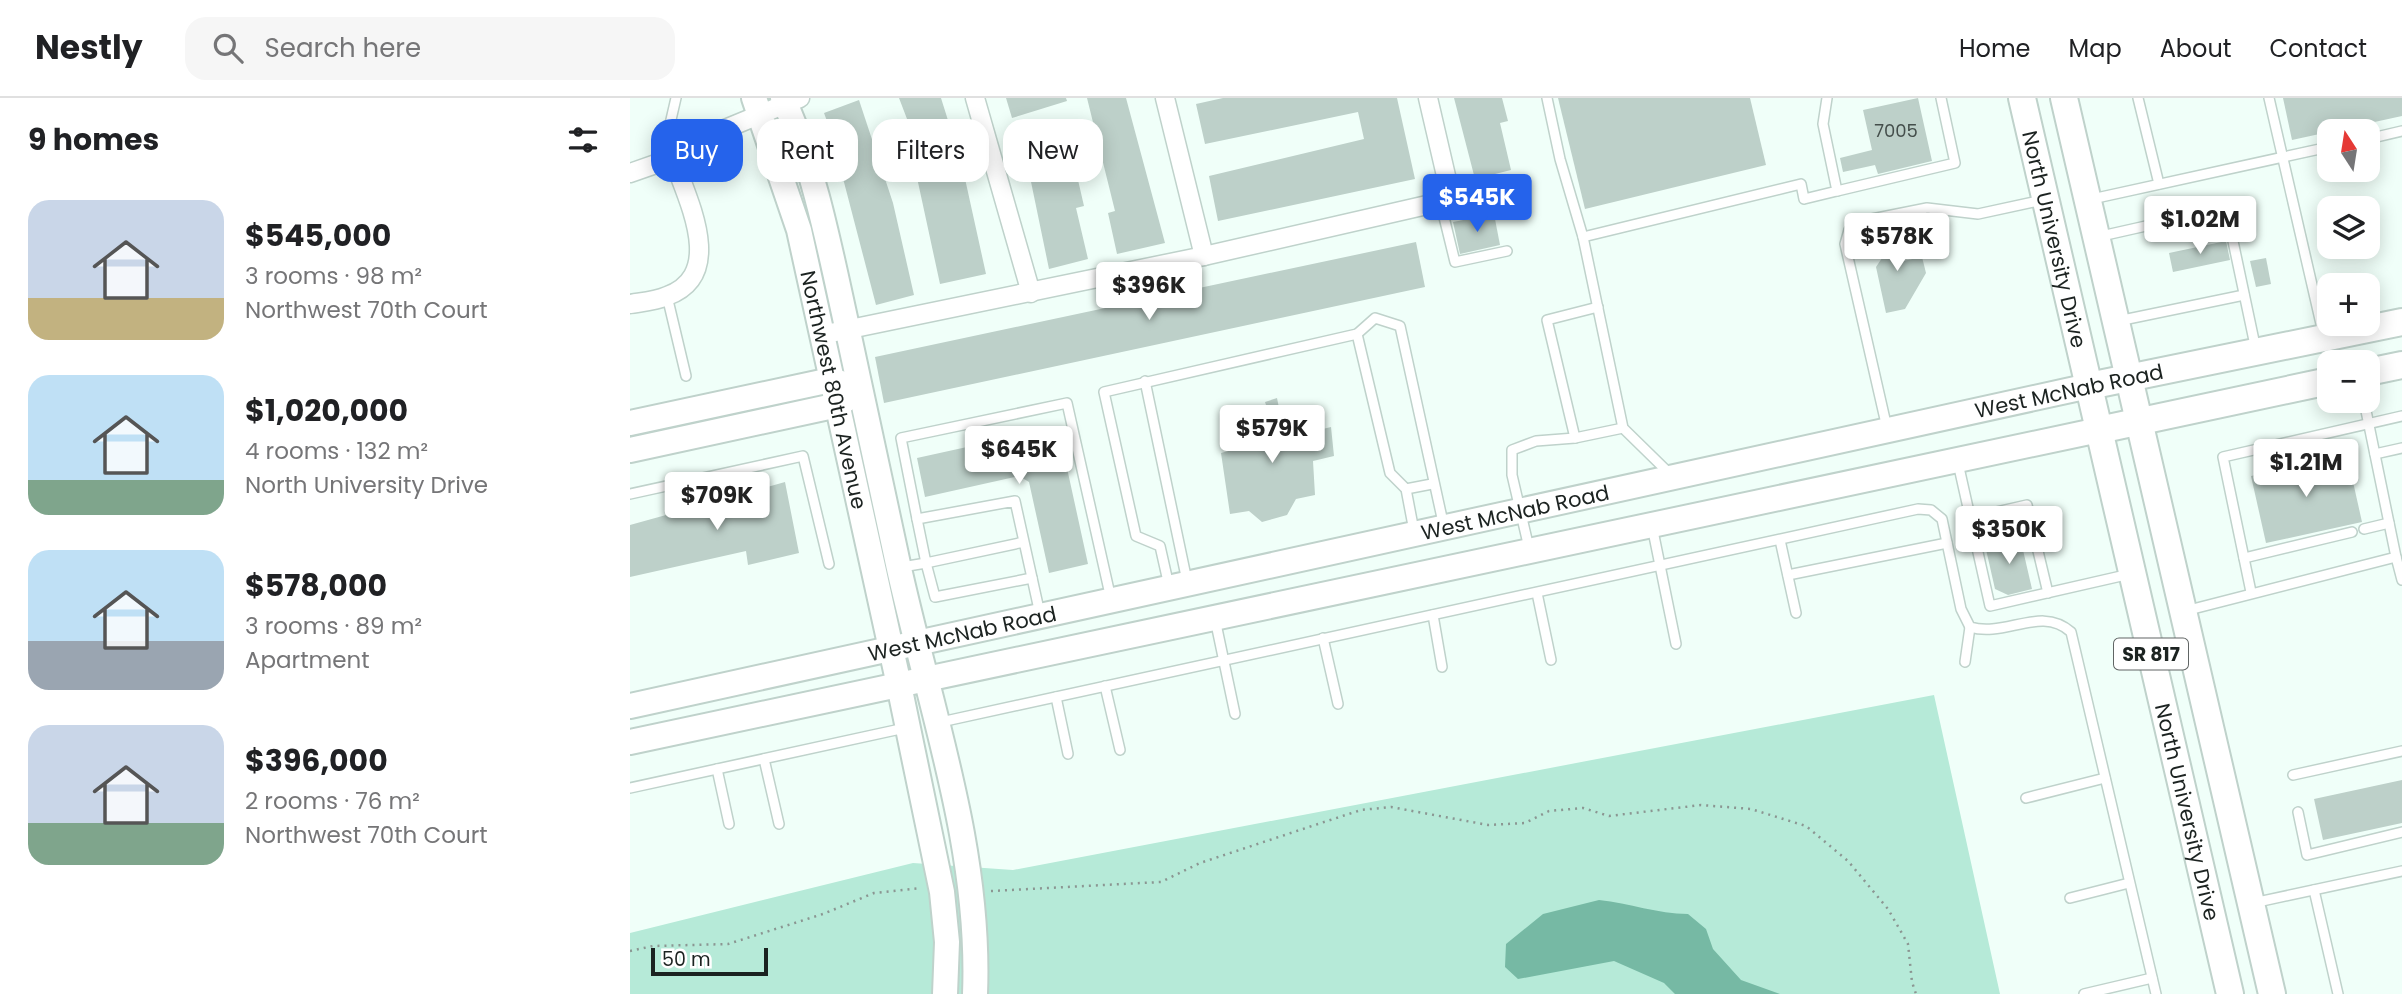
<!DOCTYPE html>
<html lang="en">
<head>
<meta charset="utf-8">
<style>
  body { margin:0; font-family:Poppins,sans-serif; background:#f6f6f6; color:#202124; height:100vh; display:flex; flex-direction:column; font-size:26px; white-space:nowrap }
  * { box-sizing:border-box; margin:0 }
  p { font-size:23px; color:#757577 }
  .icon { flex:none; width:38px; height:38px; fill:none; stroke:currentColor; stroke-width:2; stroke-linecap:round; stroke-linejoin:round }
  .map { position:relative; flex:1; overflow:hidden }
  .sheet { display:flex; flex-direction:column; background:#fff; width:630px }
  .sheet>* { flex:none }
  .hud { position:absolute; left:21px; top:21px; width:665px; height:63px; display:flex; gap:14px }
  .needle { width:46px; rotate:348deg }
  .buttons { position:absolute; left:1687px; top:21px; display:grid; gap:14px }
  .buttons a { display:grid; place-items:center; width:63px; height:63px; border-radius:14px; background:#fff; box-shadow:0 4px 18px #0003; font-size:35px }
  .scale { position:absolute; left:21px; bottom:18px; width:117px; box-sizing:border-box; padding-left:7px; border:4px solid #1c2321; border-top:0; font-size:19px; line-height:24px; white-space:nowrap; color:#1c2321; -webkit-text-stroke:5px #fff; paint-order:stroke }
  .price { position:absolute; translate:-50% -60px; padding:0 16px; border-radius:7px; background:#fff; color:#222; font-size:23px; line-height:46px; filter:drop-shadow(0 2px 4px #0008) }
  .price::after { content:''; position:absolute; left:50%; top:42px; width:21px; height:16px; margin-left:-10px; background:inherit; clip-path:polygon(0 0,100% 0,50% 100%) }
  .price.active { background:#2563eb; color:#fff }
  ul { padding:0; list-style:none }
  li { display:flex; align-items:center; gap:21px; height:175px; padding:0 28px }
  li span { display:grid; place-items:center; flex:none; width:196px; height:140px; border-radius:21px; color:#555 }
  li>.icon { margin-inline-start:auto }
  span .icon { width:84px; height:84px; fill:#fffc; stroke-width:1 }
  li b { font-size:30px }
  h2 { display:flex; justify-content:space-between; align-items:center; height:84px; padding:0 28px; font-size:30px }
  .chip { padding:0 24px; border-radius:21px; background:#fff; box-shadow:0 4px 18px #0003; font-size:24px; line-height:63px }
  .chip.active { background:#2563eb; color:#fff }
  header { display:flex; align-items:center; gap:42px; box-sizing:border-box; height:98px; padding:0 35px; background:#fff; border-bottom:2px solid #e0e0e0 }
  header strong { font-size:33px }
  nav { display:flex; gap:38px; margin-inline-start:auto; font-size:24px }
  .search { width:490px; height:63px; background:#f6f6f6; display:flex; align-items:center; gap:18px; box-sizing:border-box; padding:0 24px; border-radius:21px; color:#757577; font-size:26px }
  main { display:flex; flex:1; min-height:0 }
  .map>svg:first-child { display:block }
  .green { fill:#b6ead8 }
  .water { fill:#76b9a4 }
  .building { fill:#bdd0c9 }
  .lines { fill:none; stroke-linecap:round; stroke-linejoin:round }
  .lane-casing { stroke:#bfd2cb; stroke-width:12 }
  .street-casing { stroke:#bfd2cb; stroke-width:21 }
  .secondary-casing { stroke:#bfd2cb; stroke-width:28 }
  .primary-casing { stroke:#bfd2cb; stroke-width:30 }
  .path { stroke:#8b9692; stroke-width:2.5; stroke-dasharray:2 5; stroke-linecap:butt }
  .lane { stroke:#fff; stroke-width:9 }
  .street { stroke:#fff; stroke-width:18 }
  .secondary { stroke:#fff; stroke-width:24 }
  .primary { stroke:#fff; stroke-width:26 }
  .labels { text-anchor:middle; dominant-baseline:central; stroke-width:5; stroke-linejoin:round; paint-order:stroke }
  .number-label { font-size:18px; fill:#444e4b }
  .shield { fill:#fff; stroke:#606564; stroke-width:2 }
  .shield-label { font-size:19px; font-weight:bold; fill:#1c2321 }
  .street-label { font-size:21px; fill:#1c2321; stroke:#fff }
</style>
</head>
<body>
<header>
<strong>Nestly</strong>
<div class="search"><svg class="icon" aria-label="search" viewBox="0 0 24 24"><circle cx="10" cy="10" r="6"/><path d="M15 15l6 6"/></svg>Search here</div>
<nav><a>Home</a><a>Map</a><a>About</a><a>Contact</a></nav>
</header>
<main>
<section class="sheet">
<h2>9 homes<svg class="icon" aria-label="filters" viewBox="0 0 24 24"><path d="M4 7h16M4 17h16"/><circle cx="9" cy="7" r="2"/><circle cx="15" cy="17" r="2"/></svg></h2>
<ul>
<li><span style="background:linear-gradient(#c9d6e8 70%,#c2b280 0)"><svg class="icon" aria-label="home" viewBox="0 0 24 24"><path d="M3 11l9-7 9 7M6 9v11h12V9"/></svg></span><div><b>$545,000</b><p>3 rooms · 98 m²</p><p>Northwest 70th Court</p></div></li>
<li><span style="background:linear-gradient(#bfe0f5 75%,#7fa58c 0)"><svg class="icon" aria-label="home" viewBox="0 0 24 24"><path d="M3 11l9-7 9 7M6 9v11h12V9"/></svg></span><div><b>$1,020,000</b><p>4 rooms · 132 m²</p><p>North University Drive</p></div></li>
<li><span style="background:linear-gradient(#bfe0f5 65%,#9aa5b1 0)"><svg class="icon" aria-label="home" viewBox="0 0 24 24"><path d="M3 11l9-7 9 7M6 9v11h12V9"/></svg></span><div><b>$578,000</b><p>3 rooms · 89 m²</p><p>Apartment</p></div></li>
<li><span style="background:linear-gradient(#c9d6e8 70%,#7fa58c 0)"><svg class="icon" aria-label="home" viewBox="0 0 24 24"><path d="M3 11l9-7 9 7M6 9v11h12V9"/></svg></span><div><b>$396,000</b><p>2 rooms · 76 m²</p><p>Northwest 70th Court</p></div></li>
</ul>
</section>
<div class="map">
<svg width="1772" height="896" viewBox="0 0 1772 896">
  <rect width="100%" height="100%" fill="#f0fff9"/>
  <polygon class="green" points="1304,597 1370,896 0,896 0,835 283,765 383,772"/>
  <path class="water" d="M969,802C1000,805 1027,816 1058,816L1076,831L1083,851L1111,882L1150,896H1045L1034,885L984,863L888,881L875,869L876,846L913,816Z"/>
  <g class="building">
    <polygon points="269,0 311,0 332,67 356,176 310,186 286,75 273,37 282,34"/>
    <polygon points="376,0 436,0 437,3 382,20"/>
    <polygon points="457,0 496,0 535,145 487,156 478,115 485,113"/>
    <polygon points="593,0 767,0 785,81 588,123 579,78 734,41 728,14 575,46 566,6"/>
    <polygon points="824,0 872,0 878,23 870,25 881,72 845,81"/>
    <polygon points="928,0 1120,0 1136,67 955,111"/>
    <polygon points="1288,0 1302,63 1248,76 1245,67 1213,74 1210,60 1242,52 1233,12"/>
    <polygon points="1653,0 1772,0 1772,18 1662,42"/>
    <polygon points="229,2 263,105 284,197 246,207 209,65 212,64 194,15"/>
    <polygon points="445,69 454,108 446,110 458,161 419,171 400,79"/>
    <polygon points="864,116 870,147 830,156 823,124"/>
    <polygon points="1266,131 1273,163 1292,159 1296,175 1275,211 1256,215 1246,169 1252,160 1247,135"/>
    <polygon points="1596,143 1600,162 1543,174 1539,155"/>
    <polygon points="786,144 795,189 254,305 245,259"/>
    <polygon points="1636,160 1641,186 1626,189 1620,163"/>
    <polygon points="647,300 655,340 701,329 704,358 683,363 685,397 666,401 657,417 632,424 619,413 600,416 591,355 620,347 610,309 636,307 635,304"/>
    <polygon points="428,329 458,466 419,475 399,384 389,378 295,399 287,360"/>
    <polygon points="1717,357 1732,424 1636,445 1621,378"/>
    <polygon points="155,384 169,455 118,467 116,453 0,479 0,427"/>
    <polygon points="1390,439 1402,491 1378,497 1365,491 1355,447"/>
    <polygon points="1772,682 1772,725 1693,742 1684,701"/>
  </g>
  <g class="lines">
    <g class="lane-casing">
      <g id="lane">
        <polyline points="917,0 930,61 953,139"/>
        <polyline points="1508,0 1529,86"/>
        <polyline points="1639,0 1694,239"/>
        <polyline points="1738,41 1772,33"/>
        <polyline points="43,60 40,26 46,0"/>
        <polyline points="1207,93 1325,65 1311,0"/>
        <polyline points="1462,101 1699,49"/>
        <polyline points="804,103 813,115 825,164 877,153"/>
        <polyline points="813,115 867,104"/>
        <polyline points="1467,139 1596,110 1626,252"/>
        <polyline points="37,198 56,278"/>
        <polyline points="968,209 917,222 945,340 993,330"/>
        <polyline points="1488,223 1614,197"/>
        <polyline points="727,236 760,375 776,391 784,433"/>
        <polyline points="515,283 557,483"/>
        <polyline points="1257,330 1215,146 1219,132 1232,123 1297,110 1348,116 1413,102"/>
        <polyline points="1745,356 1772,350"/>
        <polyline points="1328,365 1360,508 1500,476"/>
        <polyline points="1041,377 993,330 953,139 1171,86 1174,101 1207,93 1193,26 1197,0"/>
        <polyline points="776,391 802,386"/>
        <polyline points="0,396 173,358 199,466"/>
        <polyline points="1340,420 1397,407 1418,495"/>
        <polyline points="287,421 271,340 437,305 481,501"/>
        <polyline points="1022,428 1046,546"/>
        <polyline points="1734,431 1759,425"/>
        <polyline points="1150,442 1166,515"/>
        <polyline points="394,444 296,465 287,421 385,403 410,516"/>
        <polyline points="899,450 882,377 882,352 906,343 945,340"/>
        <polyline points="1766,459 1772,482"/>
        <polyline points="1614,460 1722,434"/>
        <polyline points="272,469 296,465 305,499 402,480"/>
        <polyline points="1158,477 1317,445"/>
        <polyline points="539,488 530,448 506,438 474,294 727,236 745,220 770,228 814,429"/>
        <polyline points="1621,494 1593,359 1772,318"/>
        <polyline points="907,495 921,562"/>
        <polyline points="1555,513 1766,459 1734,303"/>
        <polyline points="803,517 812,569"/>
        <polyline points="585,521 605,616"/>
        <polyline points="693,540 708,606"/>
        <polyline points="1335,564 1340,529"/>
        <polyline points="475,588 490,652"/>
        <polyline points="426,599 438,656"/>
        <path d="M311,624L1288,411L1301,412L1312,421L1331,511L1340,529C1375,540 1411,507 1441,534L1526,896"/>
        <polyline points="134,661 149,726"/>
        <polyline points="87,671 99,726"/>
        <polyline points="1663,677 1772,653"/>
        <polyline points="0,690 275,630"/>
        <polyline points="1396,700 1475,680"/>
        <polyline points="1668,714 1677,757 1772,734"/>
        <polyline points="1684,792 1708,896"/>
        <polyline points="1440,800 1499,785"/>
        <polyline points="1623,805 1772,773"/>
        <polyline points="1454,896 1522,880"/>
      </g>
    </g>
    <g class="street-casing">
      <g id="street">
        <polyline points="345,0 401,195"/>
        <polyline points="535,0 574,158"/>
        <polyline points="0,75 43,60 78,38 170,0"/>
        <path d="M0,206C12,204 26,203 37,198C97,176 57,101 43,60"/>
        <polyline points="191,237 574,158 797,107 813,97 817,82 798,0"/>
      </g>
    </g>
    <g class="secondary-casing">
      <g id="secondary">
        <path id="s1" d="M124,0L169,132L269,587L312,794L317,844L315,896"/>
        <path d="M153,0C185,72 200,152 217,229C234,308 251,387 268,466C299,608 351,749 345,896"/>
        <polyline points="0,325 201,282 217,287"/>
        <polyline points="0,352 208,307 221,298"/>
        <path id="s2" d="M0,608L1459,288"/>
        <polyline points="0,644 1469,332"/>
      </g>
    </g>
    <g class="primary-casing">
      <g id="primary">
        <path id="s3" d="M1392,0L1600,896"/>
        <polyline points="1434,0 1642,896"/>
        <polyline points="1738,274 1772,267"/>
        <polyline points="1459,288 1772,224"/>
        <polyline points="1469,332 1699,283"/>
      </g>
    </g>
    <g class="path">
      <polyline points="361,793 531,784 570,765 688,726 731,712 761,709 858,727 895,725 919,713 953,710 979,718 1071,707 1121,711 1176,728 1218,763 1258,811 1278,846 1282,884 1286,896"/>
      <polyline points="0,853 23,848 98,846 193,816 244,795 291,790"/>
    </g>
    <use href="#lane" class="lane"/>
    <use href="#street" class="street"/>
    <use href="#secondary" class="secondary"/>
    <use href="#primary" class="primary"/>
  </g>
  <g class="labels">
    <g class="number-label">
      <text x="1266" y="32">7005</text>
    </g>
    <rect class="shield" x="1484" y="540.5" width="74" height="31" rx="5"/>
    <g class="shield-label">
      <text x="1521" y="556">SR 817</text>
    </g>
    <g class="street-label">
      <text stroke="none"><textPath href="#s3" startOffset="145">North University Drive</textPath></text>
      <text stroke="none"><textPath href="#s1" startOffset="303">Northwest 80th Avenue</textPath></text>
      <text transform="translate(1439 293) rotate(-12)">West McNab Road</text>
      <text stroke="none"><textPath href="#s2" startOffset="906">West McNab Road</textPath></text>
      <text stroke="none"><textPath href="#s2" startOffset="340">West McNab Road</textPath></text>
      <text stroke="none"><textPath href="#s3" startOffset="733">North University Drive</textPath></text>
    </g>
  </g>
</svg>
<div class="buttons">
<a><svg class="needle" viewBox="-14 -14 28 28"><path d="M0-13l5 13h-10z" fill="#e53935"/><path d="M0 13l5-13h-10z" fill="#757577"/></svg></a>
<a><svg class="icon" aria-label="layers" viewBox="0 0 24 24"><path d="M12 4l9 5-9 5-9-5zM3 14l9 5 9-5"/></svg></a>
<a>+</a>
<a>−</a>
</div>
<div class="scale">50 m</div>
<b class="price active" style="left:847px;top:136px">$545K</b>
<b class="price" style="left:1570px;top:158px">$1.02M</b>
<b class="price" style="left:1267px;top:175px">$578K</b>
<b class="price" style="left:519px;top:224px">$396K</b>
<b class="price" style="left:642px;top:367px">$579K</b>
<b class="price" style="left:389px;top:388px">$645K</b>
<b class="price" style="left:1676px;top:401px">$1.21M</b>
<b class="price" style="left:87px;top:434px">$709K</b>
<b class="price" style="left:1379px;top:468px">$350K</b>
<div class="hud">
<a class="chip active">Buy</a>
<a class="chip">Rent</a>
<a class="chip">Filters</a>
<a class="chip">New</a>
</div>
</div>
</main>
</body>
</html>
